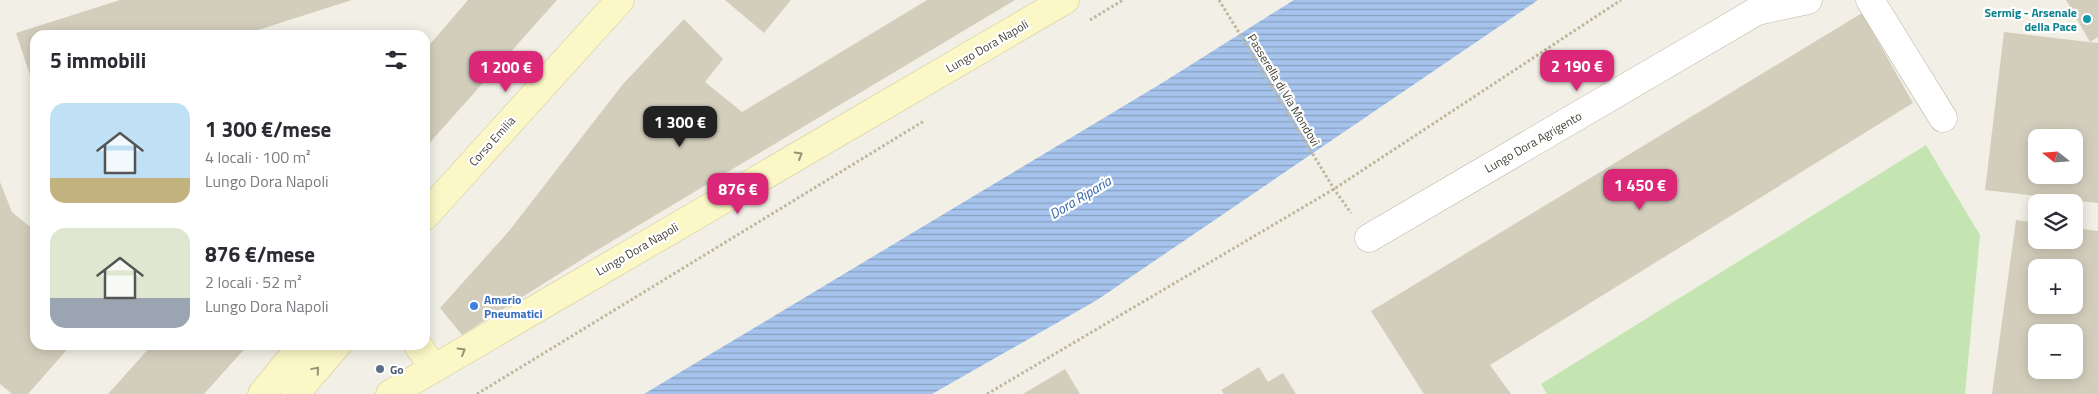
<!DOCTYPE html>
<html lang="it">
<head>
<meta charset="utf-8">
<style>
  body { margin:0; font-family:"Titillium Web",sans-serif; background:#f2f2f3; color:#2b2b33; height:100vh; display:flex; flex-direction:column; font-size:19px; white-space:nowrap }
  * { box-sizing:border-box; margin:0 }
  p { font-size:16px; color:#7c7c81 }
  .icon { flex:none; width:28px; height:28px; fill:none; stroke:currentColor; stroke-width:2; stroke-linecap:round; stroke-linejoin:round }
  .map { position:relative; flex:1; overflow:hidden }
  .side { position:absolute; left:30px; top:30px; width:400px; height:320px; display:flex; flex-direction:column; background:#fff; border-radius:15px; box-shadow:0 2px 12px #0003 }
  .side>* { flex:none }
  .needle { width:32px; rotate:287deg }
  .buttons { position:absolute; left:2028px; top:129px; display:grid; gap:10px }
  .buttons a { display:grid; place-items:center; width:55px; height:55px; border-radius:10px; background:#fff; box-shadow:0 2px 12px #0003; font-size:25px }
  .price { position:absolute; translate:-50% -42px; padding:0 11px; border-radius:10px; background:#db2777; color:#fff; font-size:16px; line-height:32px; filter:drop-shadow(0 1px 2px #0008) }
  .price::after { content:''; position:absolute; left:50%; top:30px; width:15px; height:11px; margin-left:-8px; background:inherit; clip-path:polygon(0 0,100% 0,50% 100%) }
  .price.selected { background:#222; color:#fff }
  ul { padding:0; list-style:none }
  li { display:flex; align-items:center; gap:15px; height:125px; padding:0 20px }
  li span { display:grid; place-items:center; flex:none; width:140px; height:100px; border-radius:15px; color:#555 }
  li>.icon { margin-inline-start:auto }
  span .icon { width:60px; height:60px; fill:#fffc; stroke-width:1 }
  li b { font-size:21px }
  h2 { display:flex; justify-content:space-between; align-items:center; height:60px; padding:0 20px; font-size:21px }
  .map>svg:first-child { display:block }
  .pitch { fill:#c4e4b1 }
  .water { fill:url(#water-rules) }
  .building { fill:#d3cebc; fill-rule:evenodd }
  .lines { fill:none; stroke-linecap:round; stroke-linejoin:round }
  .street-casing { stroke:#bdb9a9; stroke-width:29 }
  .secondary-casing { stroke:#cfca98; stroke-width:29 }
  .path { stroke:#beb79b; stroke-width:3; stroke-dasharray:2.5 2.5; stroke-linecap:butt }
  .street { stroke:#fff; stroke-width:28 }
  .secondary { stroke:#fbf7c6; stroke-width:28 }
  .oneway { stroke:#969377 }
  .culture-dot { fill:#0f9aa8; stroke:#fff; stroke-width:2 }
  .shop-dot { fill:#3f7fe0; stroke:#fff; stroke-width:2 }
  .service-dot { fill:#5c6f8a; stroke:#fff; stroke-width:2 }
  .labels { text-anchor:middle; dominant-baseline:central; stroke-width:4.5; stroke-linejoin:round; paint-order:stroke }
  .culture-label { font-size:12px; font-weight:bold; fill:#0d838f; stroke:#fff; text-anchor:end }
  .street-label { font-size:12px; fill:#444136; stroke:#fff }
  .shop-label { font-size:12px; font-weight:bold; fill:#366cbe; stroke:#fff; text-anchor:start }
  .service-label { font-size:12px; font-weight:bold; fill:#4e5e75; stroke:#fff; text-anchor:start }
  .water-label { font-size:14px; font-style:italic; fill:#3565a9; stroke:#fff }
</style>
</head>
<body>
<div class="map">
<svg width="2098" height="394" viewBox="0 0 2098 394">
  <defs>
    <pattern id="water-rules" width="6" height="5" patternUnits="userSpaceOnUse" patternTransform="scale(1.25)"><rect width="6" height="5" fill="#a5c3ec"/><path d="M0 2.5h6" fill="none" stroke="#88a0c0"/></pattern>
  </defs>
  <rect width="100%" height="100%" fill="#f2f0e6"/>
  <polygon class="pitch" points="1926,145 1980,235 1965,394 1547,394 1541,384"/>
  <polygon class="water" points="1294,0 1538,0 1097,300 932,394 644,394 1162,83"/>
  <g class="building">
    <polygon points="120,0 352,0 242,35 35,35 35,90 16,33"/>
    <polygon points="468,0 557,0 425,148 425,50"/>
    <polygon points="725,0 791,0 764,33"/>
    <polygon points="927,0 1015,0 589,255 462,335 440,308 509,231 623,84 684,19 723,59 705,82 742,112"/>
    <polygon points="2066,0 2098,0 2098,37 2090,42"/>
    <polygon points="1862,13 1913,103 1490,365 1511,394 1424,394 1371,311"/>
    <path d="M2004,32L2098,43V203L1985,190ZM2036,138H2074V175H2036Z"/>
    <polygon points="0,182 12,212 35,231 35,345 71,345 28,394 12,394 0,384"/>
    <path d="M2016,220L2036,223V240H2074V228L2098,231V394H1992ZM2036,268H2074V305H2036ZM2036,332H2074V370H2036Z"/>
    <polygon points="152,345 248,345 204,394 108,394"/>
    <polygon points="1259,367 1268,382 1283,373 1296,394 1224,394 1221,390"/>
    <polygon points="1065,369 1080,394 1023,394"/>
  </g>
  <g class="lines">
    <g class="street-casing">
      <g id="street">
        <polyline points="1870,0 1943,118"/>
        <polyline points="1369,238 1757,11 1808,0"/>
      </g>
    </g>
    <g class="secondary-casing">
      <g id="secondary">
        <polyline points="425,216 620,0"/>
        <polyline points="418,345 433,368"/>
        <polyline points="262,394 302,345"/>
        <polyline points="295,394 337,345"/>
        <polyline points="390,394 1065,0"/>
      </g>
    </g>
    <g class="path">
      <polyline points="1219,0 1334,189 1351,213"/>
      <polyline points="1090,20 1123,0"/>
      <polyline points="477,394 924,121"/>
      <polyline points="987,394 1334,189 1621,0"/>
    </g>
    <use href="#street" class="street"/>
    <use href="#secondary" class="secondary"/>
  </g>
  <defs><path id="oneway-chevron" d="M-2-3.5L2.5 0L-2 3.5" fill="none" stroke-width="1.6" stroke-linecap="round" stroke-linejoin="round" transform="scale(1.25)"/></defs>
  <g class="oneway">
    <use href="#oneway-chevron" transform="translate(799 155) rotate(-30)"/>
    <use href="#oneway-chevron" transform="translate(462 351) rotate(-30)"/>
    <use href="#oneway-chevron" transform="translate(316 370) rotate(-50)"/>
  </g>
  <circle class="culture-dot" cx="2087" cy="19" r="5"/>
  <circle class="shop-dot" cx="474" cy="306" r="5"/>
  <circle class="service-dot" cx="380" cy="369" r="5"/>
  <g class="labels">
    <g class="culture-label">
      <text x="2077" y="12">Sermig - Arsenale<tspan x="2077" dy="14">della Pace</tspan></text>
    </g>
    <g class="street-label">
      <text transform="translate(987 46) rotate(-30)">Lungo Dora Napoli</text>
      <text transform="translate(1284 90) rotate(59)">Passerella di Via Mondovì</text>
      <text transform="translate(492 141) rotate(-48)">Corso Emilia</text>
      <text transform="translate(1533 142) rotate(-30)">Lungo Dora Agrigento</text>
      <text transform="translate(637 249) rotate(-30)">Lungo Dora Napoli</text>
    </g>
    <g class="shop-label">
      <text x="484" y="299">Amerio<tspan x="484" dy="14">Pneumatici</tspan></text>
    </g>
    <g class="service-label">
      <text x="390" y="369">Go</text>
    </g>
    <g class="water-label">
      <text transform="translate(1080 197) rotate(-31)">Dora Riparia</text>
    </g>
  </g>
</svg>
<div class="buttons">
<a><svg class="needle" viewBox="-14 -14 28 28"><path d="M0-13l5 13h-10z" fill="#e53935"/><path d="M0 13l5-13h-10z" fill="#7c7c81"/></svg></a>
<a><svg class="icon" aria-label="layers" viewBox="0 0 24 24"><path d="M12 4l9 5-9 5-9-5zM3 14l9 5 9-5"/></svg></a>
<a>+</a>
<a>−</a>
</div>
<b class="price" style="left:1577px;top:92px">2 190 €</b>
<b class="price" style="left:506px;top:93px">1 200 €</b>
<b class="price selected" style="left:680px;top:148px">1 300 €</b>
<b class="price" style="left:1640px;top:211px">1 450 €</b>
<b class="price" style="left:738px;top:215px">876 €</b>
<section class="side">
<h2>5 immobili<svg class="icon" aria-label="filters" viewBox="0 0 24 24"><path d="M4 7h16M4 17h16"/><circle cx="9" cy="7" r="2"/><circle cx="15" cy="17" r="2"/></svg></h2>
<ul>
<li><span style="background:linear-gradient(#bfe0f5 75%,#c2b280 0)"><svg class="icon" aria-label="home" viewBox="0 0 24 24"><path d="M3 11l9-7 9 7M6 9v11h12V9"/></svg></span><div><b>1 300 €/mese</b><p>4 locali · 100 m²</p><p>Lungo Dora Napoli</p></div></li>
<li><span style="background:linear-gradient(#dfe7d0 70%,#9aa5b1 0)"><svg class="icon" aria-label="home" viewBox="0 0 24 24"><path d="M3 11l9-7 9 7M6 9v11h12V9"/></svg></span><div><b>876 €/mese</b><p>2 locali · 52 m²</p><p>Lungo Dora Napoli</p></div></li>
</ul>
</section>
</div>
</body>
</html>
